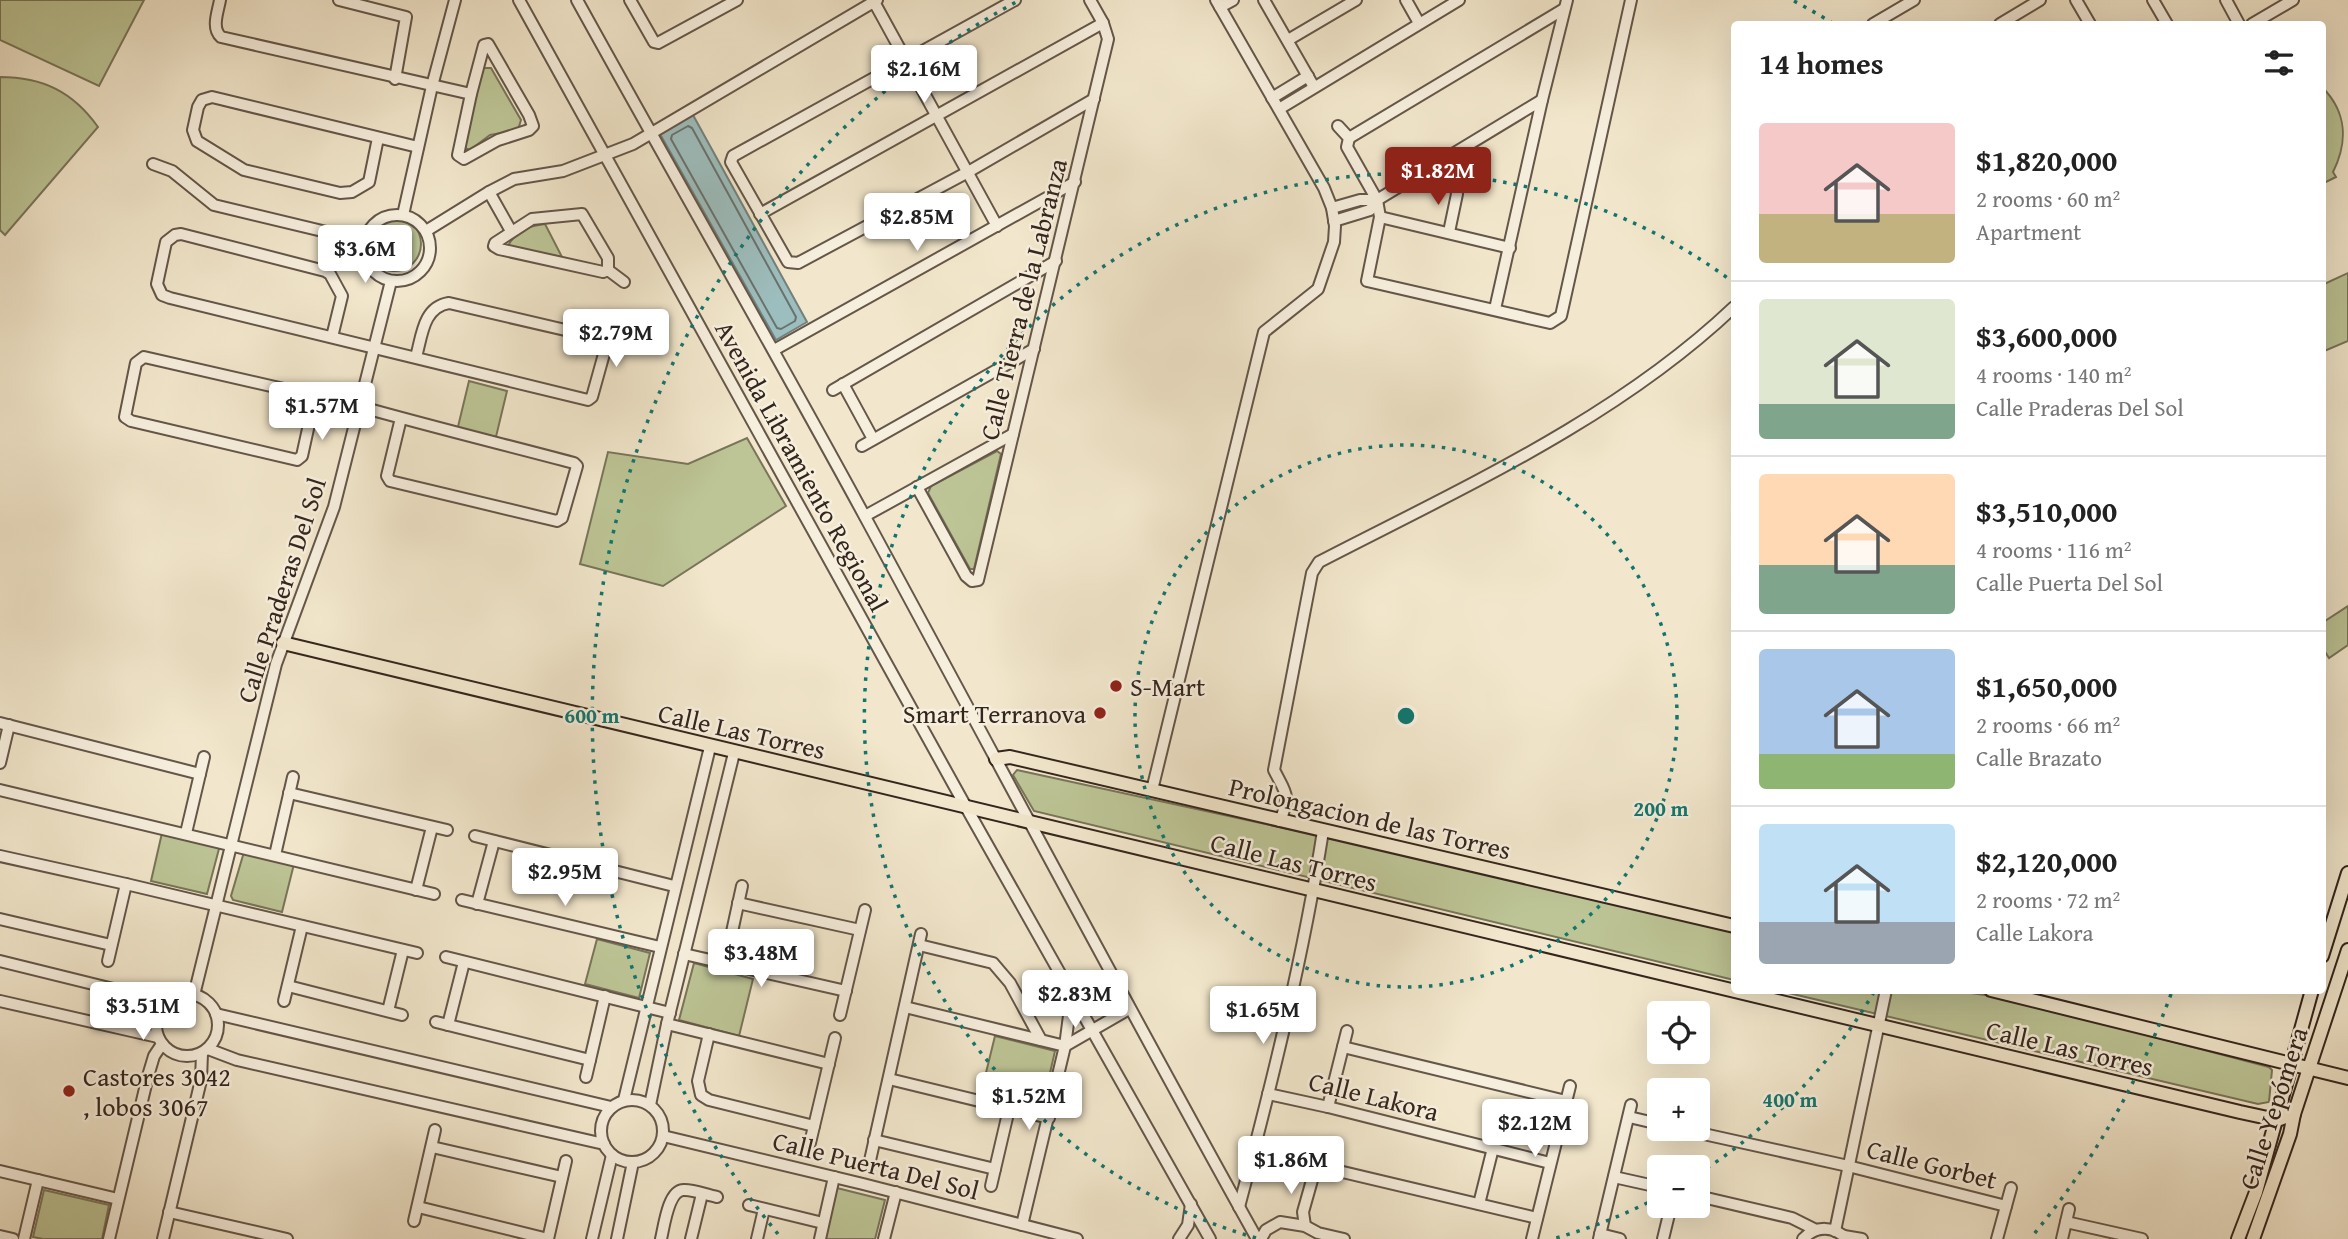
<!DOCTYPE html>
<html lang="en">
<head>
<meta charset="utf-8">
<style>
  body { margin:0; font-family:"Gentium Book Plus",serif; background:#f6f6f6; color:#222; height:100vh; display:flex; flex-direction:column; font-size:26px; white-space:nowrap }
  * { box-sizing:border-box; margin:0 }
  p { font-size:23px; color:#767676 }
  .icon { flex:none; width:38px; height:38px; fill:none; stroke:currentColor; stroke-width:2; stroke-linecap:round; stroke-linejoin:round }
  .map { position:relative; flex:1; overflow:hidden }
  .sheet { position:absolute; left:1731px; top:21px; width:595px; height:973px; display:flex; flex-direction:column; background:#fff; border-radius:7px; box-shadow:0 7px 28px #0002 }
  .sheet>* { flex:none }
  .controls { position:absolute; left:1647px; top:1001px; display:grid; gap:14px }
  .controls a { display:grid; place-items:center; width:63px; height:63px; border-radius:7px; background:#fff; box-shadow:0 7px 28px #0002; font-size:35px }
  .price { position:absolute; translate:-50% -60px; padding:0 16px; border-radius:7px; background:#fff; color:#222; font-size:23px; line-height:46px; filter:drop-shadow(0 2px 4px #0008) }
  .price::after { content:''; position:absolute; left:50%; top:42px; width:21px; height:16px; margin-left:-10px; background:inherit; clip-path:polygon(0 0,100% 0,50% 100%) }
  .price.on { background:#8f2418; color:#fff }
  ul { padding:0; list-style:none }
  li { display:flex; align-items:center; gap:21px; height:175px; padding:0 28px }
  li+li { border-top:2px solid #e0e0e0 }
  li span { display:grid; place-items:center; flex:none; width:196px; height:140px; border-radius:7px; color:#555 }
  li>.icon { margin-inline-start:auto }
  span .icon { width:84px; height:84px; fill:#fffc; stroke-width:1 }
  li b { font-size:30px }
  h2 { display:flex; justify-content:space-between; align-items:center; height:84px; padding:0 28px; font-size:30px }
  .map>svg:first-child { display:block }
  .green { fill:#bdc596; stroke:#78755a; stroke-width:2 }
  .water { fill:#9dbebe; stroke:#73817e; stroke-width:2 }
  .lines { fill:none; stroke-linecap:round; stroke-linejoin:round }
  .shore { stroke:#68726e; stroke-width:2 }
  .minor-casing { stroke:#645649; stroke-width:14 }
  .major-casing { stroke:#34251d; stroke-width:16 }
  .minor { stroke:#f7efde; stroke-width:10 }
  .major { stroke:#f2e7cc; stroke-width:12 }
  .ring { fill:none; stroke:#0f766e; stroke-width:3.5; stroke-dasharray:3.5 7 }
  .poi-dot { fill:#8f2418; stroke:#f7efde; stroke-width:2.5 }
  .labels { text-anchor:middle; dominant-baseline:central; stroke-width:5; stroke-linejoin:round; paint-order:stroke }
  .street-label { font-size:26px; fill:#34251d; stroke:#f7efde }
  .poi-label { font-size:26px; fill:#34251d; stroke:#f7efde; text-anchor:start }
  .centre { fill:#0f766e; stroke:#f7efde; stroke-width:3.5 }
  .ring-label { font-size:21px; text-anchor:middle; font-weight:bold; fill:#0f766e; stroke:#f7efde; stroke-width:5; stroke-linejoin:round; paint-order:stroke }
</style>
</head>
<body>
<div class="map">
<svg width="2348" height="1239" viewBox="0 0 2348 1239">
  <rect width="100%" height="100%" fill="#f2e7cc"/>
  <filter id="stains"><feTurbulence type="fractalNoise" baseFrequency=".00286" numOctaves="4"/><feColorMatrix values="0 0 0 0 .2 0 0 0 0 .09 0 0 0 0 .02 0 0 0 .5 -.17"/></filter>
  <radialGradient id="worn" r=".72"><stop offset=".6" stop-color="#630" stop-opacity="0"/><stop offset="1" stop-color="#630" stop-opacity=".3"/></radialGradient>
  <g class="green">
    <polygon points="0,0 144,0 99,86 0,40"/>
    <polygon points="480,68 491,68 521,120 518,130 490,135 470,150 462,147"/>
    <path d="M0,77C43,77 73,92 98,127L5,235L0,230Z"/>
    <path d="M2322,87C2347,112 2348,142 2333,172L2336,177L2322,184Z"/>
    <circle cx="394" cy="244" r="27"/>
    <path d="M545,224L562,257L508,246C516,230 529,226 545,224Z"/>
    <polygon points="2348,273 2348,341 2322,352 2322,285"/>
    <polygon points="469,381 507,391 494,445 456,435"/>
    <polygon points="747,438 786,506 663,586 580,564 608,452 688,464"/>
    <polygon points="997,451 1001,454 974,569 970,569 928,493 931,486"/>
    <polygon points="2348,606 2348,645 2329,658 2322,647 2322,623"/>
    <polygon points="1017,770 1734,926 1734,980 1034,811 1013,775"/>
    <polygon points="162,833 220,845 207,894 151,881"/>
    <polygon points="244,852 294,864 282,912 233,900 231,896"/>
    <polygon points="597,939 650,953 639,998 585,984"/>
    <polygon points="694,963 753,979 739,1036 679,1020"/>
    <polygon points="1950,990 2006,998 2269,1067 2272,1070 2269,1102 2258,1104 1780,991"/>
    <polygon points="995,1036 1055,1051 1042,1108 981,1093"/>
    <polygon points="837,1188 885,1200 875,1239 825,1239"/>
    <polygon points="44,1190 109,1205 102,1239 43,1239 33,1237"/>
  </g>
  <polygon class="water" points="693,115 807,322 776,340 660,134"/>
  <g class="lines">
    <polygon class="shore" points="688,126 692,128 796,317 795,321 781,329 777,328 671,139 672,135"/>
    <g class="minor-casing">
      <g id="minor">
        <path d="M220,0C218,12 211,28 221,37L471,94"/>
        <polyline points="339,0 406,17 395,79"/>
        <polyline points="519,0 966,807 1210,1239"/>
        <path d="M577,0C672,172 770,342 864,515C995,756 1123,999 1257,1239"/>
        <polyline points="630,0 654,42 658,43 737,0"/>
        <polyline points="873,0 997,226"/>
        <polyline points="1015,0 733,156 731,162 788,262 798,263 968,172 1094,99"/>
        <polyline points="1264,0 1314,87"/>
        <polyline points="1406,0 1419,23"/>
        <polyline points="2076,0 2090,24"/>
        <polyline points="2153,0 2167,24"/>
        <polyline points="2226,0 2239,24"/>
        <polyline points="1220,7 1233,0"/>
        <polyline points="1873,24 1914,0"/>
        <polyline points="2000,24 2040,0"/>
        <polyline points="2252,24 2293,0"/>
        <polyline points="1288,40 1356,0"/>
        <polygon points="488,44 529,115 533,126 529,130 498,140 464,159 458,155 471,94 484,45"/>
        <polyline points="1272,98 1308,76"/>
        <polyline points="1542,100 1567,0"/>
        <polyline points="1279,109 1459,0"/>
        <polyline points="1338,126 1349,138 1347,147 1377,200 1380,217 1367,281 1550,323 1561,316 1631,0"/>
        <polyline points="378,138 369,182 352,192 340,193 244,170 197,141 193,130 198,107 202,100 212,97 418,147"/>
        <polyline points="1349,138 1564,9"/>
        <polyline points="153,164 172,171 214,205 364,241"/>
        <polyline points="489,192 511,231"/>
        <polyline points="1332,208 1360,200 1377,200"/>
        <polyline points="760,214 1103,23"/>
        <circle cx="397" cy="248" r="33"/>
        <polyline points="403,215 432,86 455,0"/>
        <polyline points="1380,217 1510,248"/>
        <polyline points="1334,221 1370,210 1377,200 1542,100 1495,309"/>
        <polyline points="426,231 489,192 514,179 563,171 633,144 877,0"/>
        <polyline points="1449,232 1457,194 1455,182"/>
        <polyline points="608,270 608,258 582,214 532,219 495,243 494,246 499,249 603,272 608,270 624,282"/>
        <path d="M332,337L342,296L330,274L325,271L181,234L175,235L166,242L157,284L162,295L170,298L588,400L592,397L607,343L604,339L449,303C423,307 422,336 416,357"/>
        <polyline points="774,350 1075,182"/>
        <polyline points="843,384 873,439"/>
        <polyline points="833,390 1056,261"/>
        <path d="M315,397L302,456L297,460L131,421L125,417L136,363L144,357L358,406C429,426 502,444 574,463L577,466L562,518L557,521L390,481L387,476L401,418"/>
        <polyline points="862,446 1034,349"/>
        <polyline points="917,487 966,576 972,581 978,580 1108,39 1103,23 1090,0"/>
        <polyline points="865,516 1013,434"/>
        <polyline points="0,723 200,774"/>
        <polyline points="0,763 9,725"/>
        <polyline points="0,790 434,894"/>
        <polyline points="1152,790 1264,332 1318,289 1334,242 1335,226 1332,208 1324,188 1216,0"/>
        <polyline points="289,793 447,830"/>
        <path d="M1280,821C1291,794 1286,794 1274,770L1312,573L1319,562C1462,488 1616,419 1734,307"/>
        <polyline points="186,833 204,757"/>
        <polyline points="475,836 674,886"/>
        <polyline points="275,855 293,777"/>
        <polyline points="0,856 126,884 417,953"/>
        <polyline points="416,890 432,827"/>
        <polyline points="462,900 660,947"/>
        <polyline points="738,903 860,930"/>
        <polyline points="477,904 494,841"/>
        <polyline points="0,919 111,945"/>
        <polyline points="919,945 993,963 1010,983 1041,1040"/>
        <polyline points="684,954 846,991"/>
        <polyline points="446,957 670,1013"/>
        <polyline points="0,961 166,1002"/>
        <polyline points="108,961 126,884"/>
        <polyline points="725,964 742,886"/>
        <polyline points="288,986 402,1015"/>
        <circle cx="187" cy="1025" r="31"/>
        <polyline points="194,995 276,664 334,507 391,281"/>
        <polyline points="0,1001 158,1037"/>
        <polyline points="284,1001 302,926"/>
        <polyline points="905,1007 1065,1046"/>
        <polyline points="388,1011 403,950"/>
        <polyline points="216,1014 611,1107"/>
        <polyline points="840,1015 865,910"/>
        <polyline points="436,1022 590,1060"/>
        <polyline points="667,1024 829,1064"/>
        <polyline points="448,1025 464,962"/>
        <polyline points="709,1034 698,1081 701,1095 709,1100 814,1126"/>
        <polyline points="1065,1046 1129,1009"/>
        <polyline points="1343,1047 1566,1101"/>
        <polyline points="208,1049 237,1060 604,1144"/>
        <polyline points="586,1077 605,996"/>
        <polyline points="889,1079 1049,1118"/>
        <polyline points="1268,1094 1328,1107 1550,1163"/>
        <circle cx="632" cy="1131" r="31"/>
        <polyline points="624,1100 710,747"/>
        <polyline points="650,1105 667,1024 734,753"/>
        <polyline points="1328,1107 1347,1031"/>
        <polyline points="1629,1117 1659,1124"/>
        <polyline points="1681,1129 1848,1166 2006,1206"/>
        <polyline points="663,1136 863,1184 1077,1239"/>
        <polyline points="874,1140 995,1169"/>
        <polyline points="810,1143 835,1038"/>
        <polyline points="432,1147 562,1177"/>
        <polyline points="1254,1151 1537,1218"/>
        <polyline points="869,1165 921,934"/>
        <polyline points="0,1171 118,1199"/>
        <polyline points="1614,1177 1659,1187"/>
        <polyline points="991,1186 1009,1109"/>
        <polyline points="1698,1196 1792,1218 1816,1230"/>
        <polyline points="1479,1204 1493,1148"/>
        <polyline points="749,1205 823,1223"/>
        <polyline points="418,1207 548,1239"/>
        <path d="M1239,1207C1272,1083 1303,958 1323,831"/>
        <polyline points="169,1212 287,1239"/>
        <polyline points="414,1221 435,1130"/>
        <polyline points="2066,1222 2142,1239"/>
        <polyline points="1022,1225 1065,1046 1072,993"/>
        <polyline points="1305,1226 1303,1212 1316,1166"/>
        <polyline points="1835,1231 1886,990"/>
        <polyline points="1600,1234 1620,1239"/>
        <polyline points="0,1236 13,1239"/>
        <polyline points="1844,1236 1862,1239"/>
        <polyline points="24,1239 38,1180"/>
        <polyline points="109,1239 148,1076 154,1056 162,1044"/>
        <polyline points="163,1239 201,1080 202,1053"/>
        <polyline points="548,1239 566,1161"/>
        <polyline points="592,1239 612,1155"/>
        <polyline points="617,1239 633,1162"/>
        <path d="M661,1239C664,1227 668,1191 683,1190C693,1189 706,1195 717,1197"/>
        <polyline points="691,1239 702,1194"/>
        <polyline points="757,1239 764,1209"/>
        <polyline points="820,1239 834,1177"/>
        <polyline points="884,1239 896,1192"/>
        <polyline points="1179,1239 1188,1225 1191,1204"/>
        <polyline points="1261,1239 1266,1230 1280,1222 1305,1226 1318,1233 1344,1239"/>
        <polyline points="1532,1239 1570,1086"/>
        <polyline points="1599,1239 1631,1105"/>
        <polyline points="1663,1239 1671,1206"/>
        <path d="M1803,1239C1816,1225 1834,1226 1847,1239"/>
        <polyline points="1997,1239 2011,1188"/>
        <polyline points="2062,1239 2069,1209"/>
      </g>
    </g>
    <g class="major-casing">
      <g id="major">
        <polyline points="283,643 2240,1112 2277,1120 2294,1114"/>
        <polyline points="996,759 1010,757 1734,926"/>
        <polyline points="2322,956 2348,873"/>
        <polyline points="1991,990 2348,1078"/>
        <polyline points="2238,1239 2256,1192 2312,990"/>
        <polyline points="2253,1239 2290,1134 2294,1114 2348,950"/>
      </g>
    </g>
    <use href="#minor" class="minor"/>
    <use href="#major" class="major"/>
  </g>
  <g class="ring">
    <circle cx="1406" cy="716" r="271"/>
    <path d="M1874 992A543 543 0 0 1 1698 1174M1657 1198A543 543 0 0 1 1556 1238M1256 1238A543 543 0 1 1 1733 282"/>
    <path d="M2171 994A814 814 0 0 1 2034 1234M778 1234A814 814 0 0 1 1018 1M1794 1A814 814 0 0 1 1831 22"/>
  </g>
  <g class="poi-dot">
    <circle cx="1116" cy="686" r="7"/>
    <circle cx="1100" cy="713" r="7"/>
    <circle cx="69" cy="1091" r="7"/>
  </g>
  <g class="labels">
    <g class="street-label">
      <text transform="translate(1023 299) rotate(-76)">Calle Tierra de la Labranza</text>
      <text transform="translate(802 466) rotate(61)">Avenida Libramiento Regional</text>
      <text transform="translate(281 590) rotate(-72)">Calle Praderas Del Sol</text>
      <text transform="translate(742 731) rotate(13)">Calle Las Torres</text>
      <text transform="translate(1370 818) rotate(13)">Prolongacion de las Torres</text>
      <text transform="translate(1294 862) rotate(14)">Calle Las Torres</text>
      <text transform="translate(2070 1048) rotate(13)">Calle Las Torres</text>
      <text transform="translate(1374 1096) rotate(14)">Calle Lakora</text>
      <text transform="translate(2273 1108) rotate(-72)">Calle Yepómera</text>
      <text transform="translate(1932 1164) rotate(14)">Calle Gorbet</text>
      <text transform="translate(876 1165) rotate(14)">Calle Puerta Del Sol</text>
    </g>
    <g class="poi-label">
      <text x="1130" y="686">S-Mart</text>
      <text x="1086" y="713" text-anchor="end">Smart Terranova</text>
      <text x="83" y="1076">Castores 3042<tspan x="83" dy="30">, lobos 3067</tspan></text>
    </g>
  </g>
  <circle cx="1406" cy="716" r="10" class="centre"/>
  <g class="ring-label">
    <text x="592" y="723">600 m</text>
    <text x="1661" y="816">200 m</text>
    <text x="1790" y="1107">400 m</text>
  </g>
  <rect width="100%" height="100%" filter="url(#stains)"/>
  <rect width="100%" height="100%" fill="url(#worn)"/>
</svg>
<div class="controls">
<a><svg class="icon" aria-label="locate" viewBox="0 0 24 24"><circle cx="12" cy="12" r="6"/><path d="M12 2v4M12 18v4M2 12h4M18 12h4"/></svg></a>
<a>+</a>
<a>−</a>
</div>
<b class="price" style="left:924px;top:105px">$2.16M</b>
<b class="price on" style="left:1438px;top:207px">$1.82M</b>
<b class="price" style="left:917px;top:253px">$2.85M</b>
<b class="price" style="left:365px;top:285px">$3.6M</b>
<b class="price" style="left:616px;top:369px">$2.79M</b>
<b class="price" style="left:322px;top:442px">$1.57M</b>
<b class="price" style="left:565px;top:908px">$2.95M</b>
<b class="price" style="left:761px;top:989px">$3.48M</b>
<b class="price" style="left:1075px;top:1030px">$2.83M</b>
<b class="price" style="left:143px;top:1042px">$3.51M</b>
<b class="price" style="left:1263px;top:1046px">$1.65M</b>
<b class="price" style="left:1029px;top:1132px">$1.52M</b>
<b class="price" style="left:1535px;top:1159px">$2.12M</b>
<b class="price" style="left:1291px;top:1196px">$1.86M</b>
<section class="sheet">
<h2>14 homes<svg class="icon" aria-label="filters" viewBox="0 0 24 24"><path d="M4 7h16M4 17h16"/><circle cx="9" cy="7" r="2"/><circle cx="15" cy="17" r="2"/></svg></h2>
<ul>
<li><span style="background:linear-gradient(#f6c9c9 65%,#c2b280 0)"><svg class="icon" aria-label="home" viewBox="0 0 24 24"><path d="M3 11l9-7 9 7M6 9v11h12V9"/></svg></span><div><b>$1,820,000</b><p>2 rooms · 60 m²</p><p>Apartment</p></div></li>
<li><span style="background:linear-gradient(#dfe7d0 75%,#7fa58c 0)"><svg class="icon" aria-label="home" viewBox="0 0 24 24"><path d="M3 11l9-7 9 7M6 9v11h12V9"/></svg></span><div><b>$3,600,000</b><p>4 rooms · 140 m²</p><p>Calle Praderas Del Sol</p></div></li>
<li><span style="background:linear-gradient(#ffd9b3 65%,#7fa58c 0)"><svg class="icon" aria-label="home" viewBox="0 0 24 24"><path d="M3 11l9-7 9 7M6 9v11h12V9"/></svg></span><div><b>$3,510,000</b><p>4 rooms · 116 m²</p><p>Calle Puerta Del Sol</p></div></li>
<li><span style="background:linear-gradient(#a9c7e8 75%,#8fb573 0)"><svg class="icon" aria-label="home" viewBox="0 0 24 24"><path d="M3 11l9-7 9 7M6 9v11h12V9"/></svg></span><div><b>$1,650,000</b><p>2 rooms · 66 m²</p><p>Calle Brazato</p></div></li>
<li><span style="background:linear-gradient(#bfe0f5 70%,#9aa5b1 0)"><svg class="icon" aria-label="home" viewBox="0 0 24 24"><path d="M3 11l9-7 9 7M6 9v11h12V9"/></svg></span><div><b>$2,120,000</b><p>2 rooms · 72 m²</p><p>Calle Lakora</p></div></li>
</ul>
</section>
</div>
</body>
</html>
